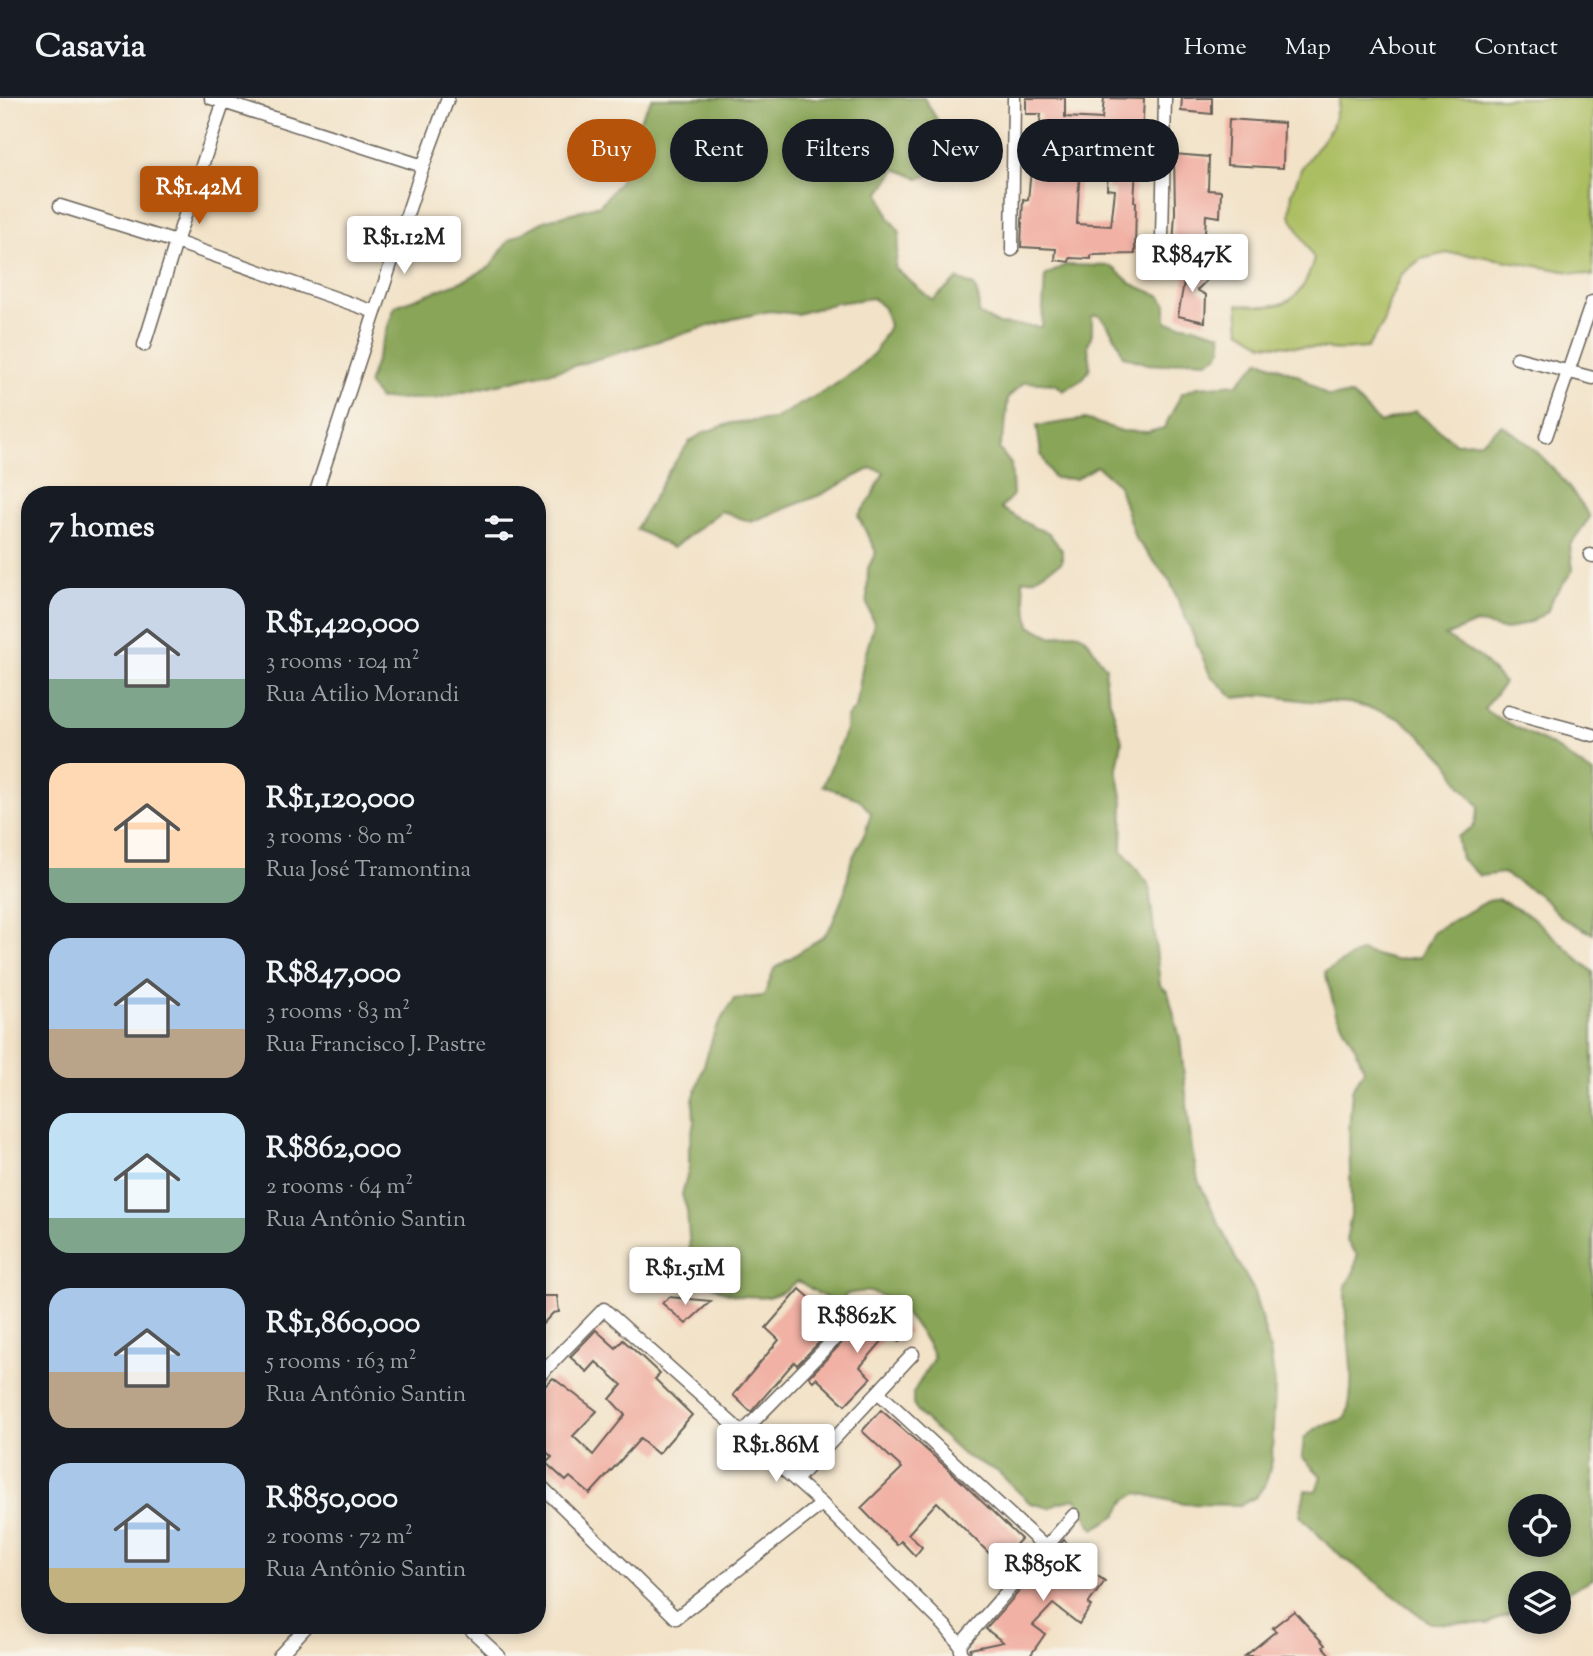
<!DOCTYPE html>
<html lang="en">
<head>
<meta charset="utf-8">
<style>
  body { margin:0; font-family:"Sorts Mill Goudy",serif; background:#20242c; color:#f1f3f6; height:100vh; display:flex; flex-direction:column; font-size:26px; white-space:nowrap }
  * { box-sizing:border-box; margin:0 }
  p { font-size:23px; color:#9ea1a6 }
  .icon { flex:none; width:38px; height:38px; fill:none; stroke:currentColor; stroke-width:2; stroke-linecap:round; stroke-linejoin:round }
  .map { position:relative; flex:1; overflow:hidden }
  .panel { position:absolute; left:21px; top:388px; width:525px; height:1148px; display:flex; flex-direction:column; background:#171b24; border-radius:28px; box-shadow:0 4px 10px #0003 }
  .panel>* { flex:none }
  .hud { position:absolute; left:567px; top:21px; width:665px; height:63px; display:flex; gap:14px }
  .controls { position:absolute; left:1508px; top:1396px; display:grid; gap:14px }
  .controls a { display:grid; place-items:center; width:63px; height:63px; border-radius:50%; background:#171b24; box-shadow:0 4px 10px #0003; font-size:35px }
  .price { position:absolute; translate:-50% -60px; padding:0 16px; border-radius:7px; background:#fff; color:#222; font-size:23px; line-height:46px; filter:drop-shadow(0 2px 4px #0008) }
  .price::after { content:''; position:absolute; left:50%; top:42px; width:21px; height:16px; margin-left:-10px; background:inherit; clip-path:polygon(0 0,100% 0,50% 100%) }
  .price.current { background:#b45309; color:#fff }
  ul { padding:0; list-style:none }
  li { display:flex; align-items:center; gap:21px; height:175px; padding:0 28px }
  li span { display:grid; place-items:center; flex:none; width:196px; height:140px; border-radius:21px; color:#555 }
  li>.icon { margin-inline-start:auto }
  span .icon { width:84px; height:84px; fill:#fffc; stroke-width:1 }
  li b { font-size:30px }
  h2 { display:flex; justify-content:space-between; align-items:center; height:84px; padding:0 28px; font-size:30px }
  .chip { padding:0 24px; border-radius:32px; background:#171b24; box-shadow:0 4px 10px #0003; font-size:24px; line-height:63px }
  .chip.current { background:#b45309; color:#fff }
  header { display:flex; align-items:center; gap:42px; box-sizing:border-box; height:98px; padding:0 35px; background:#171b24; border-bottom:2px solid #363941 }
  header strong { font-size:33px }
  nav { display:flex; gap:38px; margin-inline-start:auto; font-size:24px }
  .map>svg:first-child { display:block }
  .green { fill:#acbe62; stroke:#646d3f; stroke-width:2 }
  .forest { fill:#89a558; stroke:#52603a; stroke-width:2; fill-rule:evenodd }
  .building { fill:#f1b1a4; fill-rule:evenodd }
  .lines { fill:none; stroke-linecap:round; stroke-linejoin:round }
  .minor-casing { stroke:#676158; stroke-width:15 }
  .minor { stroke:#fff; stroke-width:12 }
</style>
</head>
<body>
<header>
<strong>Casavia</strong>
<nav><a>Home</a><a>Map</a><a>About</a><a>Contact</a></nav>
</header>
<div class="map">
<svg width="1593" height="1558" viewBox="0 0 1593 1558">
  <rect width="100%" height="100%" fill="#f7f3e8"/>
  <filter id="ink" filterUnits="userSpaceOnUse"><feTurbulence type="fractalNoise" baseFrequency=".0143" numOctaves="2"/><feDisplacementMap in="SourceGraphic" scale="14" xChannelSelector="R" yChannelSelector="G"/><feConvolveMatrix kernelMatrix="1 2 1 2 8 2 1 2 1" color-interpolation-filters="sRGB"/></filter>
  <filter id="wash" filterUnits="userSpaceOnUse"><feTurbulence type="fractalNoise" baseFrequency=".00686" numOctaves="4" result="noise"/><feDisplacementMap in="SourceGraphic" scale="28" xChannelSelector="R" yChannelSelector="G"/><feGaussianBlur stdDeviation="1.57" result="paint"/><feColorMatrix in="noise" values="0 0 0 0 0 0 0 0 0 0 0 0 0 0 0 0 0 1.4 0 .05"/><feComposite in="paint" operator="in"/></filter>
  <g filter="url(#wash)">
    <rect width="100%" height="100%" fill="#f2e2c7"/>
    <path class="green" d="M1340,0H1593V178L1474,157L1448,155L1421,161L1401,177L1390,201L1382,228L1367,250L1341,252L1263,246L1240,232L1238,206C1283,212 1301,207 1314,161L1290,117L1292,95L1301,71L1332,29Z"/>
    <g class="forest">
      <path d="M652,0H924L939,25L935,76L919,80L896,71L880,95L889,120L900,134L895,170L932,202L958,181L974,188L979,202L978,216L998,226L1042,229L1045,178L1065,167L1111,168L1132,186L1160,198L1166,206V224L1196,229L1221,236L1222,249L1217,258L1208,263L1188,262L1163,267L1147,266L1123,258C1118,242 1111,229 1099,217L1092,218V235L1088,247L1090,270L1083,281L1063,293L1056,286L1024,284L1008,300L1005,330L999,351L1011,366L1013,397L1001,410L1035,430L1048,434L1062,452V464L1033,481L1023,482C1023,498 1028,512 1030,528L1053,539C1091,527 1085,545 1106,569L1105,586L1122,643L1117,671L1123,704L1122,752L1149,787L1160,887L1168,894L1180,940L1192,1052L1198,1082L1237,1163L1253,1191L1270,1252L1275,1286L1273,1330L1272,1363L1266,1385L1256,1399L1241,1407L1184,1406L1138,1395L1125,1403L1117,1417L1094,1431C1086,1421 1084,1411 1076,1401L1057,1405L1050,1410L1030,1405L997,1373L963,1357L921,1318L913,1306V1295L934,1259C924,1235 896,1198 869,1194C863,1193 854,1195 847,1196L840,1204L826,1200L798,1183L782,1194L769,1199L740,1198L722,1193L705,1182L696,1171L690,1153L687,1112L682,1097L689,1069V1050L694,1024L693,1002L715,932L734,901L764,898L774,871L824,838L832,826L845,793L851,763L865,735L871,715L859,701L823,688L846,631V620L856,610L863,565L874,526L867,505L868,470L876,454L858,418L871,400L884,374L872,370L820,397L751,424L721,413L673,450L636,431L668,374L690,343L705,334L732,325L774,321L833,288L857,271L875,254L889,228L884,210L873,200L837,205L797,216L770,213L733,221L567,270L434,301H379L368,286L395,208L465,182L490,169L509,142L544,123L600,107L619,85L638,25Z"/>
      <path d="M1260,262L1300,278L1328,298L1352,297L1380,325L1415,313L1456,345L1481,344L1502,327C1540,351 1566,383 1590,419L1570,447L1573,472L1554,498L1547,514L1532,523L1506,532L1476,525L1445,538L1481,560L1504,585L1484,611L1494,618L1553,648L1593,676V836L1562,820L1541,798L1503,775L1480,778L1461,761L1457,739L1474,728L1479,708L1461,688L1448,664L1431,647L1402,622L1384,614L1349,605L1307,603L1264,597L1234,600L1210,577L1170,483L1135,440L1118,386L1097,368L1076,381L1053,380L1041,356L1037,328L1085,321L1122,333L1148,334L1164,330L1182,295L1197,289L1237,286Z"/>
      <path d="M1498,801L1531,818L1593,874V1481L1559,1498V1486H1521V1511L1487,1526L1430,1525L1330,1449L1300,1417L1305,1392L1316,1393L1321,1378L1302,1359L1304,1340L1317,1330L1346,1320C1359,1274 1344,1239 1345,1193C1345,1185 1351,1181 1354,1173C1356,1168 1356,1162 1357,1157L1346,1142L1351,1117L1349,1033L1352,992L1364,972L1355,949L1336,915L1325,874L1361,853L1394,862L1420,859L1434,833L1488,803ZM1521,1409H1559V1447H1521Z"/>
    </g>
    <g id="blocks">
      <g class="building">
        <path d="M1026,0H1065V19L1102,21L1104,0L1144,1L1142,37H1138L1134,104H1136L1135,156L1091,157V161L1070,160L1069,164L1055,162L1056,151L1021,149L1023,101L1028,102L1031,72H1034L1041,16H1026ZM1080,66L1108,69L1107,91L1115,92L1111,128L1077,126Z"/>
        <polygon points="1182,0 1212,0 1212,16 1181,13"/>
        <polygon points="1229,21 1284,25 1283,70 1227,67"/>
        <polygon points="1174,56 1209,59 1208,92 1221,93 1220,119 1206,117 1204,153 1173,150 1175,114"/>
        <polygon points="1185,162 1207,182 1197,192 1206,197 1205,224 1178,218 1185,179 1176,170"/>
        <polygon points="800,1191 838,1225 797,1267 794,1264 751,1314 733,1297 779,1242 766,1230"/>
        <polygon points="537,1198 557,1198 559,1214 553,1215 537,1232"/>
        <polygon points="669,1199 711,1203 686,1226 662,1205"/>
        <polygon points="879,1206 909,1233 899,1244 889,1235 860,1269 871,1280 845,1307 816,1280 813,1283 809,1279"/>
        <polygon points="596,1232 616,1250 623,1242 644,1261 660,1276 655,1281 692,1317 658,1356 640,1341 590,1396 570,1379 566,1383 546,1365 552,1359 537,1345 537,1296 553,1280 597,1313 573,1338 593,1357 625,1317 610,1301 622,1287 596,1264 587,1274 570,1259"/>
        <polygon points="881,1312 946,1369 1021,1441 999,1465 937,1404 908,1436 922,1449 915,1458 901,1443 897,1447 861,1410 902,1370 862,1333"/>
        <polygon points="1064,1442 1090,1466 1086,1470 1105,1483 1088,1506 1091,1508 1079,1526 1053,1506 1033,1527 1045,1536 1030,1558 971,1558 970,1551 1003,1544 986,1531"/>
        <polygon points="1294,1513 1325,1547 1323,1549 1331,1558 1245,1558 1276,1533 1272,1530"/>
      </g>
    </g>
  </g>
  <g filter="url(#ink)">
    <use href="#blocks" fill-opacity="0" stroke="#676158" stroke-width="2"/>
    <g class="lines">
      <g class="minor-casing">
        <g id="minor">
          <polyline points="211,0 423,68"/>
          <polyline points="60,108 176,144 375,214"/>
          <polyline points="1162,140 1165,0"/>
          <polyline points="1012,152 1014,0"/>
          <polyline points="144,247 176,144 225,0"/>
          <polyline points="1517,260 1593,280"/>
          <polyline points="1546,338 1592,204"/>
          <polyline points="315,397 423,68 448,0"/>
          <polyline points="1590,457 1593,458"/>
          <polyline points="1508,614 1593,637"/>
          <polyline points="537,1280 604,1211 822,1406 945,1528 960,1547 962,1558"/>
          <polyline points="879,1295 1045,1449"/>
          <polyline points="743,1334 850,1225"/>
          <polyline points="796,1382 913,1256"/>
          <polyline points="537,1384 676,1520 822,1406"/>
          <polyline points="467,1528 499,1558"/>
          <polyline points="960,1547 1074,1417"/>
          <polyline points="279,1558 307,1528"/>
        </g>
      </g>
      <use href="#minor" class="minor"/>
    </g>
  </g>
</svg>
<div class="controls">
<a><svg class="icon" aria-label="locate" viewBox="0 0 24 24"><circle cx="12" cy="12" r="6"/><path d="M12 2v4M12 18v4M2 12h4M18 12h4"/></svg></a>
<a><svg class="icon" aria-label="layers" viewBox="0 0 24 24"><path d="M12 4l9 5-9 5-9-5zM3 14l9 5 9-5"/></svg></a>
</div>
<b class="price current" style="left:199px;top:128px">R$1.42M</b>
<b class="price" style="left:404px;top:178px">R$1.12M</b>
<b class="price" style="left:1192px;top:196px">R$847K</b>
<b class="price" style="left:685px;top:1209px">R$1.51M</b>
<b class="price" style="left:857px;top:1257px">R$862K</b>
<b class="price" style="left:776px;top:1386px">R$1.86M</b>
<b class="price" style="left:1043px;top:1505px">R$850K</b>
<div class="hud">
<a class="chip current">Buy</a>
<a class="chip">Rent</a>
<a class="chip">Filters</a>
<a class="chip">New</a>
<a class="chip">Apartment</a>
</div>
<section class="panel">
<h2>7 homes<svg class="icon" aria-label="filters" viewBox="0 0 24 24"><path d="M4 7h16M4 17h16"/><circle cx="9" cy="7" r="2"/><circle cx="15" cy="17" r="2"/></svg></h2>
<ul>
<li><span style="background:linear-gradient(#c9d6e8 65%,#7fa58c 0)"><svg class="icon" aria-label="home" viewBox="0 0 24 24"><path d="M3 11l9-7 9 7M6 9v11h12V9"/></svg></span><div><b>R$1,420,000</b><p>3 rooms · 104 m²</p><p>Rua Atilio Morandi</p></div></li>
<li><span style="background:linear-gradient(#ffd9b3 75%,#7fa58c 0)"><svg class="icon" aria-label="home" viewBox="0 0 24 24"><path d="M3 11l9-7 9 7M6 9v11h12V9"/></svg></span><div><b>R$1,120,000</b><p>3 rooms · 80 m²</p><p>Rua José Tramontina</p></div></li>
<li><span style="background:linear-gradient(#a9c7e8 65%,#b9a48a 0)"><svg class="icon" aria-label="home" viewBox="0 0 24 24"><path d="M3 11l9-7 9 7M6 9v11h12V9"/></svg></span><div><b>R$847,000</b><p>3 rooms · 83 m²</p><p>Rua Francisco J. Pastre</p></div></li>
<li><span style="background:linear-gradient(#bfe0f5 75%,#7fa58c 0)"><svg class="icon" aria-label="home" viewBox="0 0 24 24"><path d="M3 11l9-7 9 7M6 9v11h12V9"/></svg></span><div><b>R$862,000</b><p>2 rooms · 64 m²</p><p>Rua Antônio Santin</p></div></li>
<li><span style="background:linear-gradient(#a9c7e8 60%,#b9a48a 0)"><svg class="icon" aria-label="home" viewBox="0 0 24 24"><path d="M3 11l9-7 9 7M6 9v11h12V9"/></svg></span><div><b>R$1,860,000</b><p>5 rooms · 163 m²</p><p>Rua Antônio Santin</p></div></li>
<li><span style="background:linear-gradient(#a9c7e8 75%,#c2b280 0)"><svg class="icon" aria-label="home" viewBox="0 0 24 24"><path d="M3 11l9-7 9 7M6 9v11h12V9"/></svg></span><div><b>R$850,000</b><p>2 rooms · 72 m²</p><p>Rua Antônio Santin</p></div></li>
</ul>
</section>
</div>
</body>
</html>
